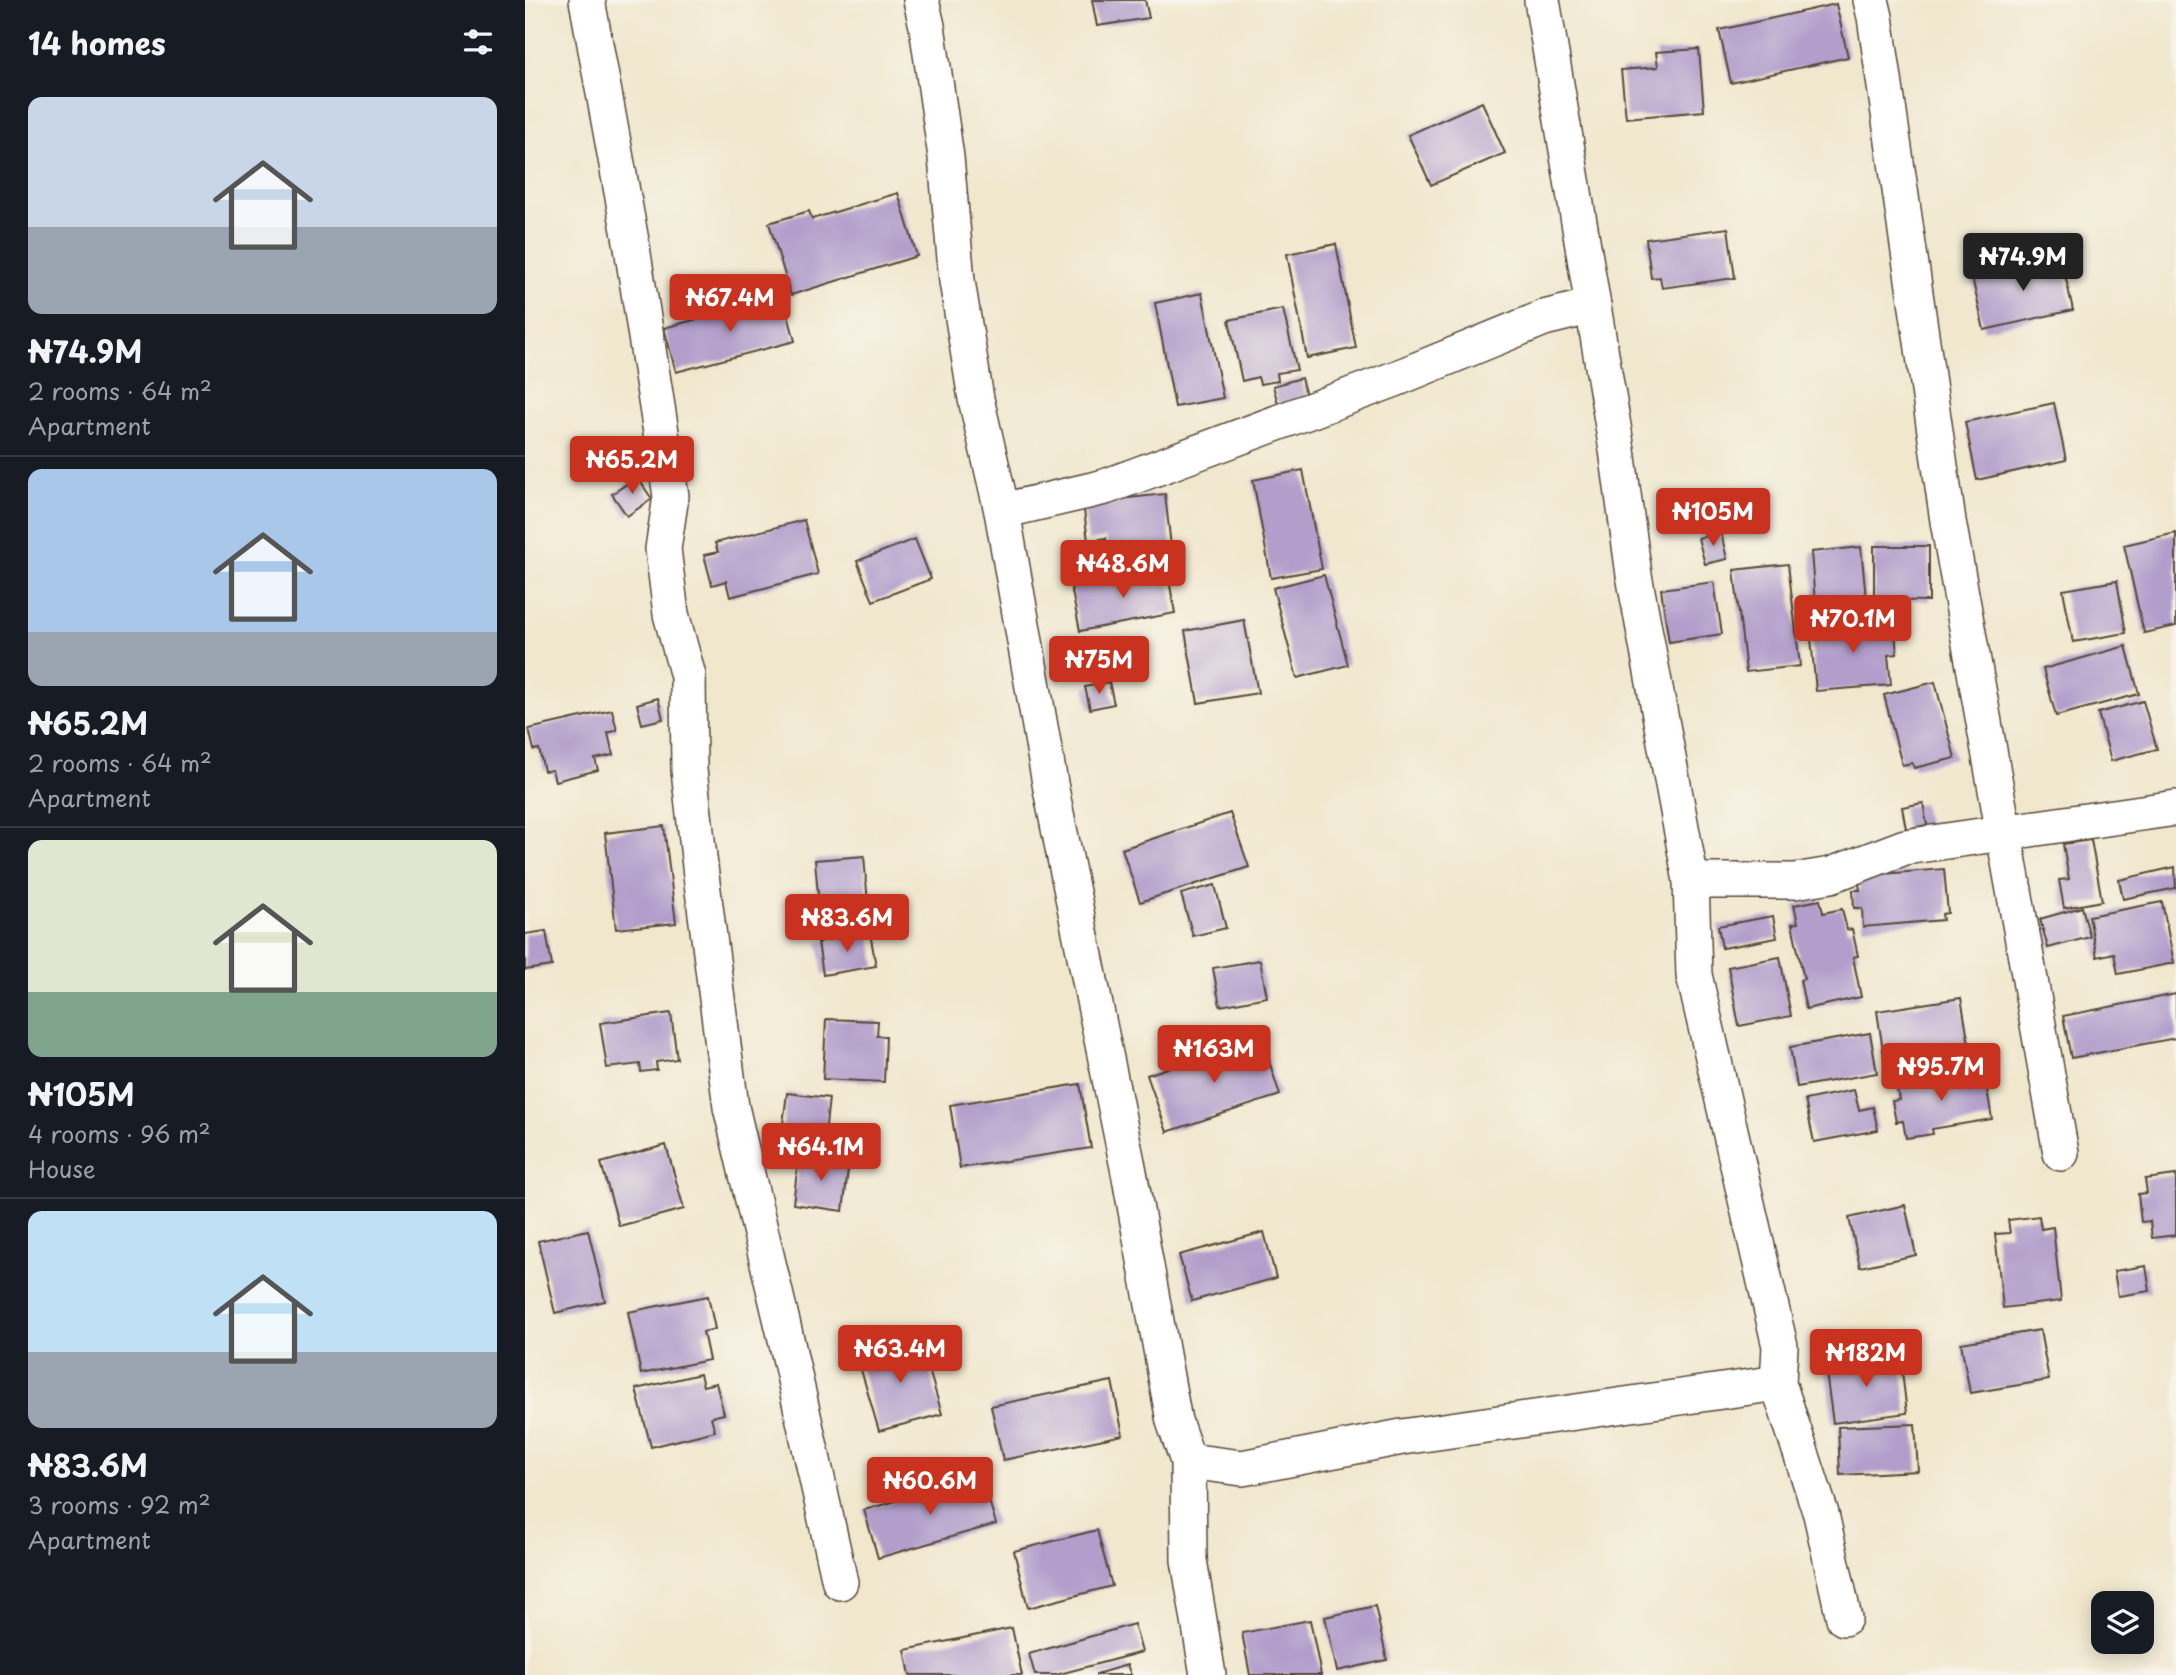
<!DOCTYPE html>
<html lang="en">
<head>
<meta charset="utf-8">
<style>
  body { margin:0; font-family:"Playpen Sans",sans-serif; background:#20242c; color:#f1f3f6; height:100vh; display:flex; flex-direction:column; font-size:26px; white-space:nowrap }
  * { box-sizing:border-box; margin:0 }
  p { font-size:23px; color:#9ea1a6 }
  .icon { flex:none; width:38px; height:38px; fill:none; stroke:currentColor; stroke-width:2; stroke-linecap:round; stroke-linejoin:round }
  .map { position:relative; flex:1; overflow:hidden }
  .side { display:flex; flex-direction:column; background:#171b24; width:525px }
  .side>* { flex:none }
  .tools { position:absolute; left:1566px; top:1591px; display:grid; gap:14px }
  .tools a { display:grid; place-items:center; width:63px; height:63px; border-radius:14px; background:#171b24; box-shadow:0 4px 18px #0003; font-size:35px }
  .price { position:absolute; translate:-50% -60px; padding:0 16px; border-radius:7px; background:#c8321e; color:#fff; font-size:23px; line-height:46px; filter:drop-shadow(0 2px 4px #0008) }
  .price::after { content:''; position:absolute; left:50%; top:42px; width:21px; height:16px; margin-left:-10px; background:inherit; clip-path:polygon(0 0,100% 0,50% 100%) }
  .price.on { background:#222; color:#fff }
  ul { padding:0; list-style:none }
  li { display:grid; align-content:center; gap:14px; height:371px; padding:0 28px }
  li+li { border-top:2px solid #363941 }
  li span { display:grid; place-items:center; height:217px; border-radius:14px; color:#555 }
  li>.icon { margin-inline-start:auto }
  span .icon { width:126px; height:126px; fill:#fffc; stroke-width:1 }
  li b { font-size:30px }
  h2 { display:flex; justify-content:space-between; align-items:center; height:84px; padding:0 28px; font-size:30px }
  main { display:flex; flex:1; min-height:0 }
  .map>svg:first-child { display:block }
  .building { fill:#b19ecb }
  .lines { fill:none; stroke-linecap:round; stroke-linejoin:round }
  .minor-casing { stroke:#564638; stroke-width:38 }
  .minor { stroke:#fff; stroke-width:35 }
</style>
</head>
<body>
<main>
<section class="side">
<h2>14 homes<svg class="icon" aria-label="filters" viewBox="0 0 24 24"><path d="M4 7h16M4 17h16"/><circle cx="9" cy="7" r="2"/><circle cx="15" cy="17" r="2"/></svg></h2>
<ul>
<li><span style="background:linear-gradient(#c9d6e8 60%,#9aa5b1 0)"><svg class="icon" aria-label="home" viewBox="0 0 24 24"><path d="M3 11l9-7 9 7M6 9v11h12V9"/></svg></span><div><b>₦74.9M</b><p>2 rooms · 64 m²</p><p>Apartment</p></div></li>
<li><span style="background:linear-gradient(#a9c7e8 75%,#9aa5b1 0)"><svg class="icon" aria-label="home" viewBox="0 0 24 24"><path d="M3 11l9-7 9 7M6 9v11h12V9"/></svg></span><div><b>₦65.2M</b><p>2 rooms · 64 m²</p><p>Apartment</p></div></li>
<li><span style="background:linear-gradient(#dfe7d0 70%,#7fa58c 0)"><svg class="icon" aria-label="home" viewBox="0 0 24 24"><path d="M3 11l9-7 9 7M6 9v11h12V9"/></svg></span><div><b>₦105M</b><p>4 rooms · 96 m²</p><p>House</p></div></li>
<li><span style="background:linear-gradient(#bfe0f5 65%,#9aa5b1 0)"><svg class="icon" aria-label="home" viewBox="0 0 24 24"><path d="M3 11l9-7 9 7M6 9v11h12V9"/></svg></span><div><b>₦83.6M</b><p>3 rooms · 92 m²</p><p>Apartment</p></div></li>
</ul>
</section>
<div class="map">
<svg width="1651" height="1675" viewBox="0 0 1651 1675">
  <rect width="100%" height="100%" fill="#f7f3e8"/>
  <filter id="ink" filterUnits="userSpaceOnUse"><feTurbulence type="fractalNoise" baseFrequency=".0143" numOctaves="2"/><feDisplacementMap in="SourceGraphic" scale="14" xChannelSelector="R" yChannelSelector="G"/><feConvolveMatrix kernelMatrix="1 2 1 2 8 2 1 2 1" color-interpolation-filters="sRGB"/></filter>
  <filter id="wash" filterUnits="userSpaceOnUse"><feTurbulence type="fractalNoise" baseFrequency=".00686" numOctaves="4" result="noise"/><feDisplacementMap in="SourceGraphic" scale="28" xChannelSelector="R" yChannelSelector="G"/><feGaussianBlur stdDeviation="1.57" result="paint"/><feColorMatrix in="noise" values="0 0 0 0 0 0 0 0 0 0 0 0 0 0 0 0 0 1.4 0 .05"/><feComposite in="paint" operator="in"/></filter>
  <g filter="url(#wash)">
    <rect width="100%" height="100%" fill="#f0e7cd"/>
    <g id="blocks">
      <g class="building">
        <polygon points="567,0 620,0 624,18 572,26"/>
        <polygon points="1311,4 1323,57 1206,83 1194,30"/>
        <polygon points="1174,49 1179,111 1101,118 1096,70 1133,67 1131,52"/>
        <polygon points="957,102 980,153 906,185 883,135"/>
        <polygon points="373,193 392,256 266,295 244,223 284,211 287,219"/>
        <polygon points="1203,228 1210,278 1137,288 1135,277 1126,278 1121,239"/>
        <polygon points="811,244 831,348 782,358 762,254"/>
        <polygon points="1536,257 1548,310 1459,330 1447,277"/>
        <polygon points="677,293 698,398 650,407 630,303"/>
        <polygon points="258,296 270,341 151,372 139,328"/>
        <polygon points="758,309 772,370 752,373 753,381 735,384 733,377 717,381 704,320"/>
        <polygon points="776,378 782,399 754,407 748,386"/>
        <polygon points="1529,403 1541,460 1452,480 1440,422"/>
        <polygon points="778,470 797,569 746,578 728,480"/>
        <polygon points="112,477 127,499 102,516 87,494"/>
        <polygon points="640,494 647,555 583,563 581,538 563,541 558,503"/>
        <polygon points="279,520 293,574 205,597 201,581 187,585 179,555 193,552 190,543"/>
        <polygon points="1196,533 1202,559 1180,564 1173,538"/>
        <polygon points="1651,533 1651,626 1619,633 1599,545"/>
        <polygon points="390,539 406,579 348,601 332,561"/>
        <polygon points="1349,546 1404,546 1404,601 1349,600"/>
        <polygon points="1336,547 1341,598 1290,603 1286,552"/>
        <polygon points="1263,564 1275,666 1221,672 1209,570"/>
        <polygon points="642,569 650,613 555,631 546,587"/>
        <polygon points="799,575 823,665 772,678 748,588"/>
        <polygon points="1592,581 1601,633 1548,642 1538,590"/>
        <polygon points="1189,582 1197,634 1144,642 1136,589"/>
        <polygon points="719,620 733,693 673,703 660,631"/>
        <polygon points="1369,621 1372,654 1363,655 1366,685 1291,691 1285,628"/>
        <polygon points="1601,646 1614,694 1531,716 1518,669"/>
        <polygon points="584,682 589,704 565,709 560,687"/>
        <polygon points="1410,682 1430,758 1389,768 1387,763 1377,765 1359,695"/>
        <polygon points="133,698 138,719 117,724 112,704"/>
        <polygon points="1618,701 1632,749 1586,761 1573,713"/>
        <polygon points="87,710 92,730 83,733 88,755 70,759 73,770 30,781 27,770 19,771 14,749 9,750 4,729"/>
        <polygon points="1398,803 1402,825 1381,829 1377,807"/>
        <polygon points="705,813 724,867 615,902 597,849"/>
        <polygon points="139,826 151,923 91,929 80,833"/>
        <polygon points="1566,840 1577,901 1539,908 1534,880 1544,879 1538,844"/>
        <polygon points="339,856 345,927 296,930 290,860"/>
        <polygon points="1650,867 1651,888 1598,899 1594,880"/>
        <polygon points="1419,869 1423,913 1417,914 1418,920 1338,927 1337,908 1329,908 1328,890 1335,890 1333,876"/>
        <polygon points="690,885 701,928 668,936 656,894"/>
        <polygon points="1295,900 1298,913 1317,909 1322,930 1327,929 1333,956 1328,957 1336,997 1281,1009 1275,980 1279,979 1267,924 1273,923 1269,905"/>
        <polygon points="1637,902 1649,963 1593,974 1589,953 1572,957 1564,916"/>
        <polygon points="1557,907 1565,937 1523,948 1515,919"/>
        <polygon points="1248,916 1252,938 1197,948 1193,926"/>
        <polygon points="21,931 27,966 0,970 0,934"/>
        <polygon points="345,933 351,966 298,975 293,942"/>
        <polygon points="1255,957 1266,1016 1214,1026 1203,967"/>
        <polygon points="735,960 742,997 695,1006 688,968"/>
        <polygon points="1651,994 1651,1038 1546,1058 1538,1016"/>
        <polygon points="1436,998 1445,1050 1360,1064 1352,1011"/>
        <polygon points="146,1013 152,1059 131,1062 132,1070 116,1072 115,1064 82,1068 75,1023"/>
        <polygon points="301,1019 353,1021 352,1036 361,1036 359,1082 298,1079"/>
        <polygon points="1345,1033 1352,1073 1272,1087 1265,1047"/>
        <polygon points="736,1037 755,1095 642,1132 622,1075"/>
        <polygon points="1450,1070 1452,1084 1461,1083 1467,1119 1407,1129 1408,1134 1381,1138 1378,1121 1371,1122 1367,1101 1374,1100 1371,1083"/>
        <polygon points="555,1084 566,1148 435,1168 425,1105"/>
        <polygon points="1329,1090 1334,1110 1348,1107 1353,1130 1289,1142 1280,1100"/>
        <polygon points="262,1093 304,1098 298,1152 255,1147"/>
        <polygon points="141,1145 159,1209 94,1226 76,1163"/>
        <polygon points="274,1155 324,1161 318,1211 268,1204"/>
        <polygon points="1651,1175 1651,1235 1627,1238 1625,1221 1616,1222 1613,1194 1622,1193 1620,1179"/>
        <polygon points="1380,1205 1391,1255 1335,1267 1324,1218"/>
        <polygon points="1514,1216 1516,1229 1528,1227 1536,1301 1478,1308 1470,1234 1485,1233 1483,1220"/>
        <polygon points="63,1230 80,1301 30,1313 13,1241"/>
        <polygon points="739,1232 751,1278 667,1301 654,1255"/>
        <polygon points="1621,1266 1625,1291 1593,1296 1589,1271"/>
        <polygon points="183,1296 190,1329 178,1332 184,1360 116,1374 103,1312"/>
        <polygon points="1515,1330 1524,1380 1445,1393 1436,1343"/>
        <polygon points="395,1339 417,1414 354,1431 332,1356"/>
        <polygon points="1375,1355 1382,1413 1308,1423 1300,1365"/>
        <polygon points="175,1374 178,1386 191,1383 199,1414 186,1417 190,1431 126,1447 111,1389"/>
        <polygon points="587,1381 598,1435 478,1460 466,1406"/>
        <polygon points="1390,1424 1393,1471 1315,1475 1313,1427"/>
        <polygon points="457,1477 471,1524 353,1558 339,1510"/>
        <polygon points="572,1530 587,1586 503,1608 489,1551"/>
        <polygon points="850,1606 862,1660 812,1671 800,1617"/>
        <polygon points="785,1620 796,1675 725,1675 717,1633"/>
        <polygon points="609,1624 617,1652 531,1675 510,1675 504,1654"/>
        <polygon points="487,1628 497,1675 385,1675 380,1650"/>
        <polygon points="602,1665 606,1675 571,1675 571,1674"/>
      </g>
    </g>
  </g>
  <g filter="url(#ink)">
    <use href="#blocks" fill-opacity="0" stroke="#564638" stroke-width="2"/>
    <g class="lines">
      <g class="minor-casing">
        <g id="minor">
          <polyline points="62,0 106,241 146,496 138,549 146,614 163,676 164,770 176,875 206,1107 261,1339 315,1582"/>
          <polyline points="396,0 402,26 421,157 432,281 451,399 477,511 526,789 604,1172 649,1421 663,1461 664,1560 683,1675"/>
          <polyline points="1017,0 1092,450 1109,575 1166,881 1169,975 1255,1346 1253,1383 1296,1514 1319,1618"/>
          <polyline points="1346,0 1350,17 1423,521 1536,1153"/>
          <polyline points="477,511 580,487 870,379 1019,318 1068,306"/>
          <polyline points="1166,881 1270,881 1306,875 1380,847 1651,808"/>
          <polyline points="663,1461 717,1468 877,1437 1253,1383"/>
        </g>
      </g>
      <use href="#minor" class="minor"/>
    </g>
  </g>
</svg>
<div class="tools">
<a><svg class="icon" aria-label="layers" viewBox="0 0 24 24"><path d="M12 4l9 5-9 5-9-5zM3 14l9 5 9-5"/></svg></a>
</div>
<b class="price on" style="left:1498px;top:293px">₦74.9M</b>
<b class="price" style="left:205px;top:334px">₦67.4M</b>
<b class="price" style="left:107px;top:496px">₦65.2M</b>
<b class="price" style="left:1188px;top:548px">₦105M</b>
<b class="price" style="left:598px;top:600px">₦48.6M</b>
<b class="price" style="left:1328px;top:655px">₦70.1M</b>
<b class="price" style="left:574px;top:696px">₦75M</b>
<b class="price" style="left:322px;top:954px">₦83.6M</b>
<b class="price" style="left:689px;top:1085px">₦163M</b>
<b class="price" style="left:1416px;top:1103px">₦95.7M</b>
<b class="price" style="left:296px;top:1183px">₦64.1M</b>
<b class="price" style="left:375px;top:1385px">₦63.4M</b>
<b class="price" style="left:1341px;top:1389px">₦182M</b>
<b class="price" style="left:405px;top:1517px">₦60.6M</b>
</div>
</main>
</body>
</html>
